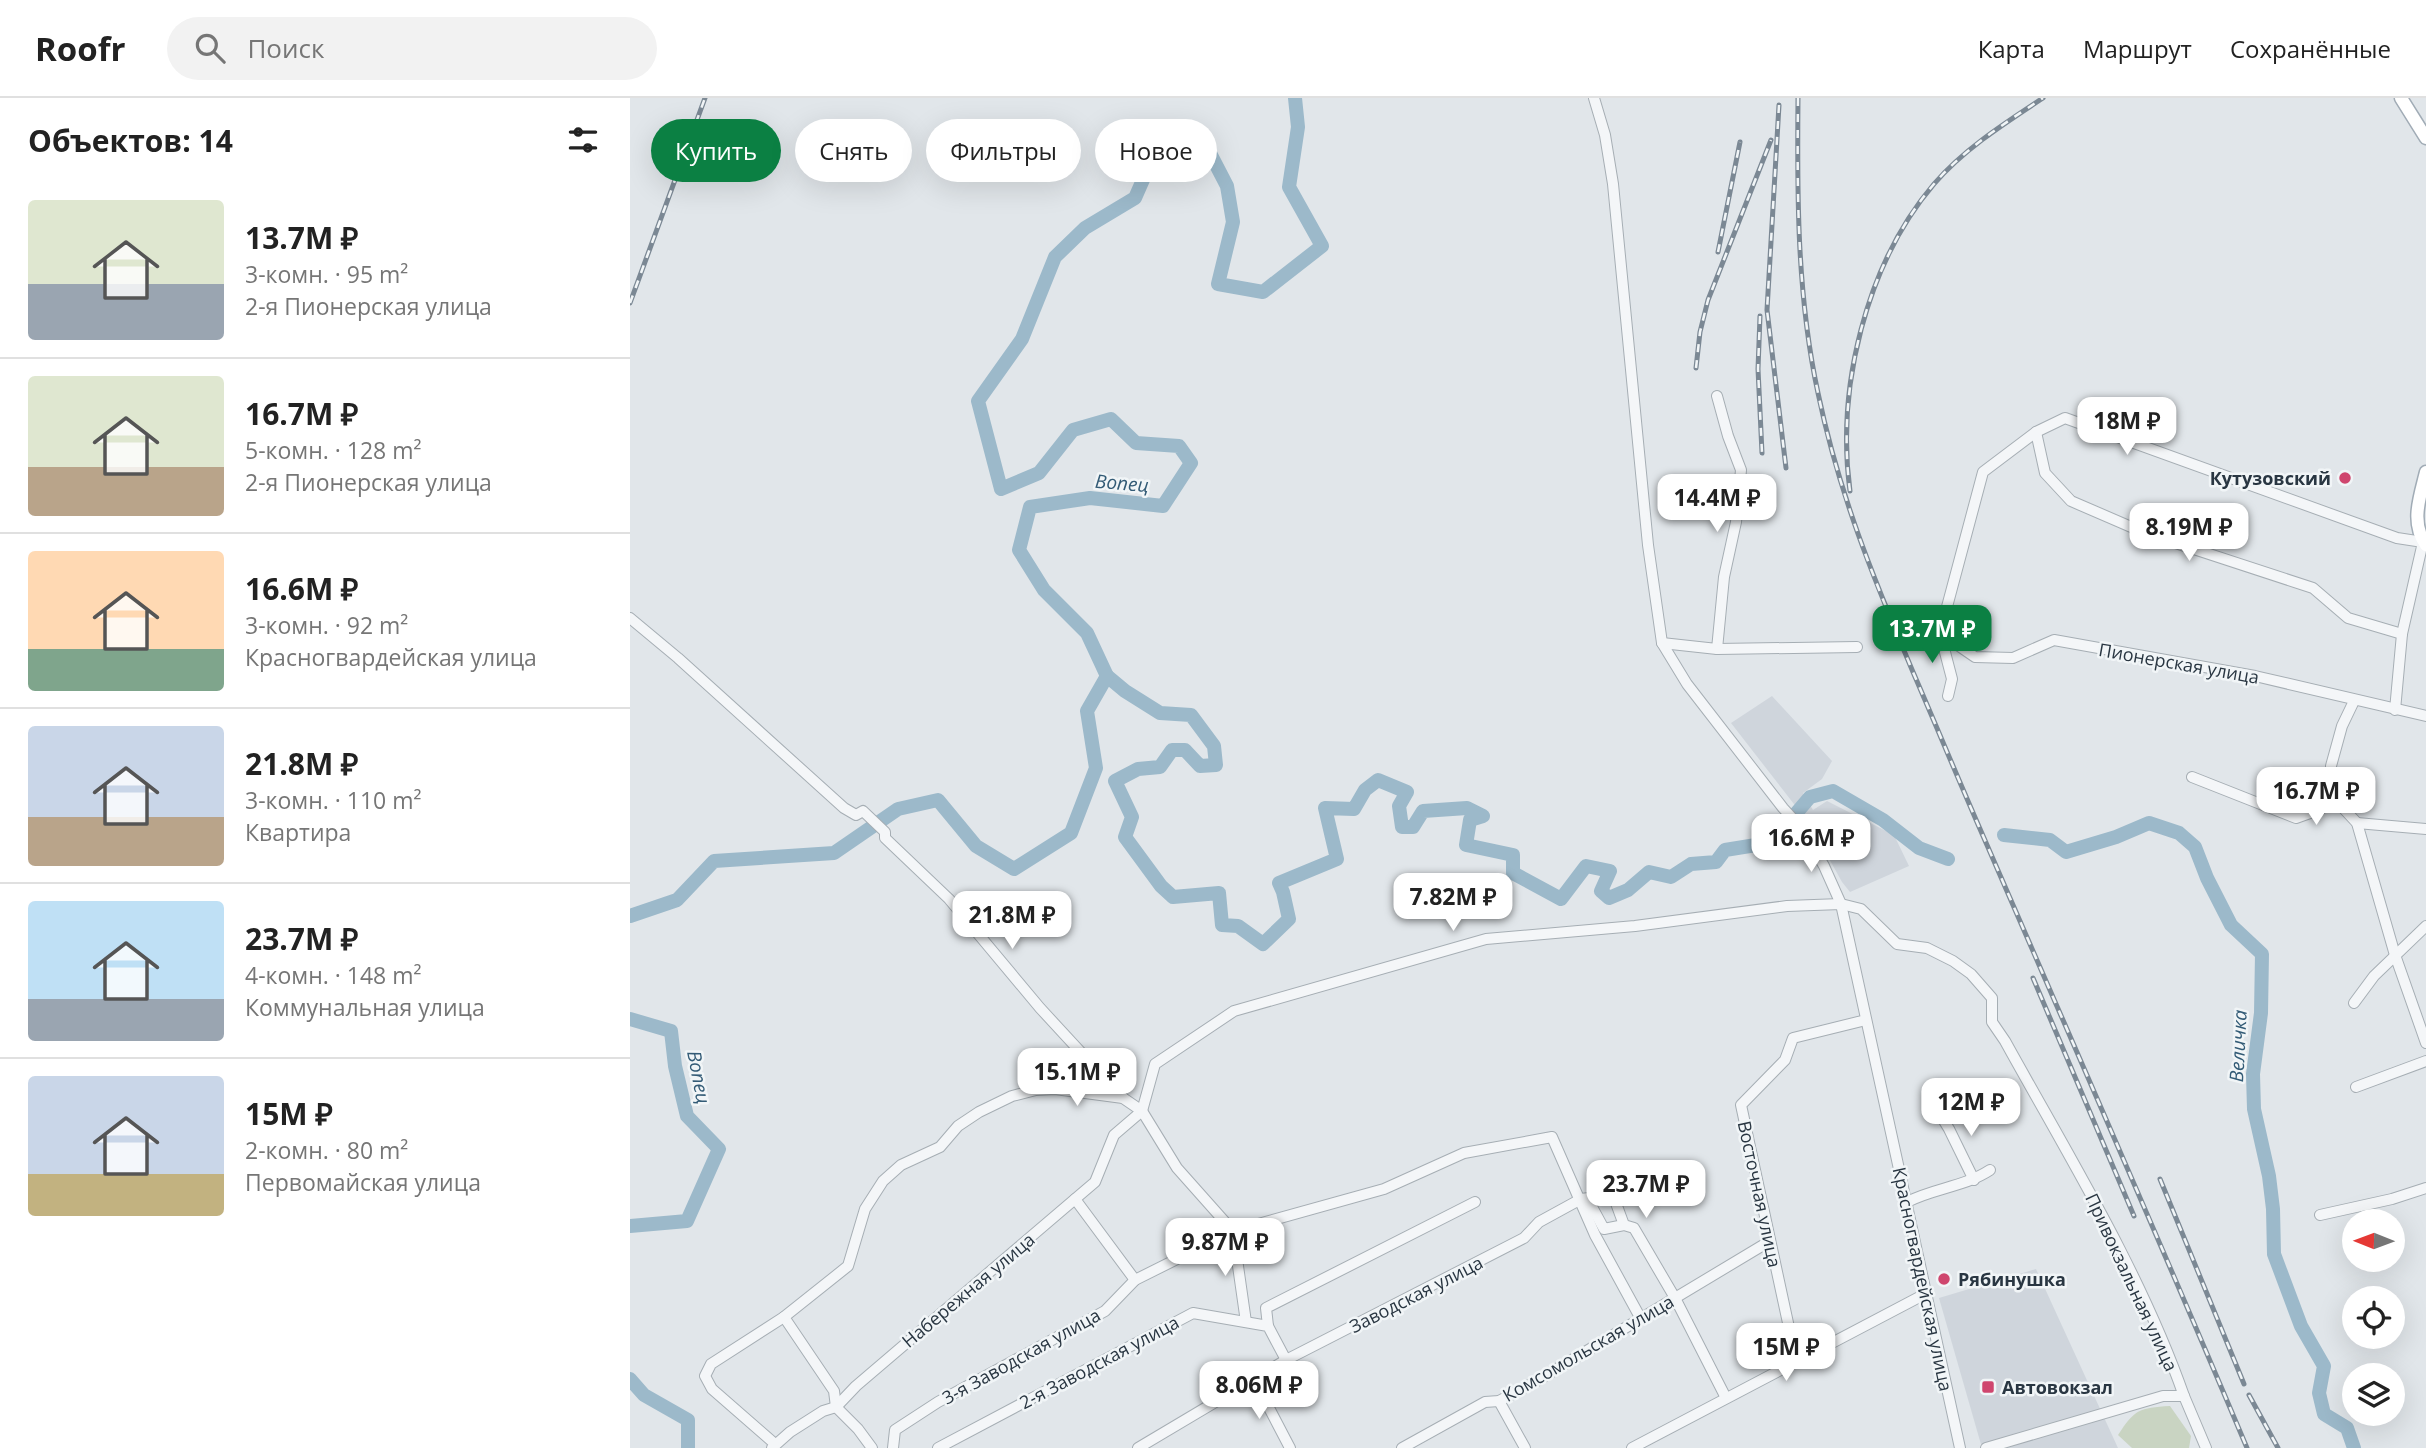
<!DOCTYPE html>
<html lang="ru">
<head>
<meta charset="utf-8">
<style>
  body { margin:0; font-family:"Open Sans",sans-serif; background:#f2f2f2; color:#222; height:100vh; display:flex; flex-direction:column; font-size:26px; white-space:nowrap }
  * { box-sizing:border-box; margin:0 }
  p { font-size:23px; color:#767676 }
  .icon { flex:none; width:38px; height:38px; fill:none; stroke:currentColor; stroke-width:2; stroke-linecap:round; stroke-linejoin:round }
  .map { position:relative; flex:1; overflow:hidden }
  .details { display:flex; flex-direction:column; background:#fff; width:630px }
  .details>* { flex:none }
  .guide { position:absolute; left:21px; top:21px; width:665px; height:63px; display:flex; gap:14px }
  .needle { width:46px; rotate:271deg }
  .buttons { position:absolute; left:1712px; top:1111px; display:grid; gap:14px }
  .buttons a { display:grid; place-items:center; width:63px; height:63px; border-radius:50%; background:#fff; box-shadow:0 7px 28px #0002; font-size:35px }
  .price { position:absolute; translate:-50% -60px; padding:0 16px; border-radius:14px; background:#fff; color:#222; font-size:23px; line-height:46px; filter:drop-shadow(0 2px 4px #0008) }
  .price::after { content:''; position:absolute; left:50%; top:42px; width:21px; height:16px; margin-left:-10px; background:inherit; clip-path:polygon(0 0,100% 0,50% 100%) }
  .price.current { background:#0b8043; color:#fff }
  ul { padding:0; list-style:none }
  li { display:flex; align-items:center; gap:21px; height:175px; padding:0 28px }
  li+li { border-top:2px solid #e0e0e0 }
  li span { display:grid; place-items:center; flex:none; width:196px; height:140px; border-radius:7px; color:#555 }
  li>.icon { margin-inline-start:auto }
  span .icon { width:84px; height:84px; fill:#fffc; stroke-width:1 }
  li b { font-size:30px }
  h2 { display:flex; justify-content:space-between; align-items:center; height:84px; padding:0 28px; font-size:30px }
  .pill { padding:0 24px; border-radius:32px; background:#fff; box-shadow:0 7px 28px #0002; font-size:24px; line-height:63px }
  .pill.current { background:#0b8043; color:#fff }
  header { display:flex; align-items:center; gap:42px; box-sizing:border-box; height:98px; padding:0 35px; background:#fff; border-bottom:2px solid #e0e0e0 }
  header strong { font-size:33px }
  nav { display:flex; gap:38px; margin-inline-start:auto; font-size:24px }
  .search { width:490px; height:63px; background:#f2f2f2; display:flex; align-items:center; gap:18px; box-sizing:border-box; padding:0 24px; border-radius:38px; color:#767676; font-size:26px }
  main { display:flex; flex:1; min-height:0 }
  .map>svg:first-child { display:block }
  .built { fill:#cfd5dc }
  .green { fill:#c9d4c2 }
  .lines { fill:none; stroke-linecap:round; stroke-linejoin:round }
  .river { stroke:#9cb9ca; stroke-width:14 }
  .minor-casing { stroke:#a6aeb4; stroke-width:12 }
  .major-casing { stroke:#a1acb6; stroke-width:15 }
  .minor { stroke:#f4f6f8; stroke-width:10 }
  .major { stroke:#fff; stroke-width:12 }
  .rail-casing { stroke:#7b8894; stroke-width:5 }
  .rail { stroke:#f1f5f7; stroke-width:2.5; stroke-dasharray:8; stroke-linecap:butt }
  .poi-dot { fill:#cf466e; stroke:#f1f5f7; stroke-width:2.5 }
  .labels { text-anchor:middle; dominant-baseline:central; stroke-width:5; stroke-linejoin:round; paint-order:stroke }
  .poi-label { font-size:18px; font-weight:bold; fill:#293642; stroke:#f1f5f7; text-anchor:start }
  .street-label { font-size:18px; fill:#293642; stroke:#f1f5f7 }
  .water-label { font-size:19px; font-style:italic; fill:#335b76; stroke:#f1f5f7 }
</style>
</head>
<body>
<header>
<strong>Roofr</strong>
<div class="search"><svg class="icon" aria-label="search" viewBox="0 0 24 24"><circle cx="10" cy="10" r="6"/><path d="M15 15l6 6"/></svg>Поиск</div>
<nav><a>Карта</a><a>Маршрут</a><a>Сохранённые</a></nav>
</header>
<main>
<section class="details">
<h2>Объектов: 14<svg class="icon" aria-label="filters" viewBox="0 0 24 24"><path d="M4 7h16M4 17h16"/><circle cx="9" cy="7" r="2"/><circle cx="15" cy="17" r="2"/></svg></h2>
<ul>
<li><span style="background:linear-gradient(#dfe7d0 60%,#9aa5b1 0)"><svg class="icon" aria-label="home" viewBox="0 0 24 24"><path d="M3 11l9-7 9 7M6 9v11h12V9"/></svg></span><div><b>13.7M ₽</b><p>3-комн. · 95 m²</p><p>2-я Пионерская улица</p></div></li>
<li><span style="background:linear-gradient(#dfe7d0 65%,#b9a48a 0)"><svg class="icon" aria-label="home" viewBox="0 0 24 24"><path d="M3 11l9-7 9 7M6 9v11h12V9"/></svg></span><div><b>16.7M ₽</b><p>5-комн. · 128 m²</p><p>2-я Пионерская улица</p></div></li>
<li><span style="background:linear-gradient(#ffd9b3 70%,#7fa58c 0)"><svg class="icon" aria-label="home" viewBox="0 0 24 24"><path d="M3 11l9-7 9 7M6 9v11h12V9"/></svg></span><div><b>16.6M ₽</b><p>3-комн. · 92 m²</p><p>Красногвардейская улица</p></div></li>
<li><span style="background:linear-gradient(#c9d6e8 65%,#b9a48a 0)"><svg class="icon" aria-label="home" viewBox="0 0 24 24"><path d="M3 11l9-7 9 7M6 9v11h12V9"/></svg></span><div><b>21.8M ₽</b><p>3-комн. · 110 m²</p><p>Квартира</p></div></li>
<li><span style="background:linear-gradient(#bfe0f5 70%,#9aa5b1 0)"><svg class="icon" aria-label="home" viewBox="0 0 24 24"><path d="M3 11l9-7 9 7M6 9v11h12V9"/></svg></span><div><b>23.7M ₽</b><p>4-комн. · 148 m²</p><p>Коммунальная улица</p></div></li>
<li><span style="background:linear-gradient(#c9d6e8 70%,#c2b280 0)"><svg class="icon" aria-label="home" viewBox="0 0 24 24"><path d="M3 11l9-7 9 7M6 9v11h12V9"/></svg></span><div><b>15M ₽</b><p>2-комн. · 80 m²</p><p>Первомайская улица</p></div></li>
</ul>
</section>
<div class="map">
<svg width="1796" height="1350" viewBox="0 0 1796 1350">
  <rect width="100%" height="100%" fill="#e1e6ea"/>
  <g class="built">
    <polygon points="1142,598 1202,663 1192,681 1173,695 1183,712 1197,703 1264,737 1279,768 1220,794 1212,784 1181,728 1101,625"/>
    <polygon points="1406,1171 1488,1350 1352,1350 1309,1200"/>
  </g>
  <path class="green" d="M1540,1308L1561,1338L1559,1350H1502L1488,1337C1505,1311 1509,1310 1540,1308Z"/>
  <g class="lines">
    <g class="river">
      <polyline points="477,578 495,593 530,615 561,617 584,648 586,667 570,668 555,652 542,652 530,669 508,671 485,683 502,719 495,739 531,788 543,799 589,795 592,827 608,828 633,846 659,821 653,794 649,785 707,761 695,710 724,711 735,692 748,682 777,694 769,708 772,729 783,729 793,713 837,710 853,718 840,722 836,747 883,757 883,775 931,801 956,768 980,773 971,793 979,800 998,792 1019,774 1041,779 1061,766 1086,764 1095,752 1126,747 1151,733 1180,699 1203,693 1253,722 1289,750 1318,761"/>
      <polyline points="1374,737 1420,742 1436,754 1486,739 1519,725 1549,735 1565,749 1577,780 1601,827 1632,856 1631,915 1623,976 1624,1011 1639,1078 1643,1111 1644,1156 1671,1228 1694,1268 1689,1295 1694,1316 1717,1330 1724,1350"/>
      <polyline points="0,818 47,802 84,763 204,755 268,711 308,702 346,748 384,771 441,735 466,670 457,613 477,578 457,535 414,492 389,452 400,409 460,400 533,408 561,365 549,348 506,345 481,321 443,332 409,375 371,391 348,303 392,241 425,159 455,130 505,100 523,59 541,39 569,34 597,88 603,124 588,186 633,194 692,148 659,89 668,29 665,0"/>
      <polyline points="0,921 41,933 45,968 57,1018 89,1051 57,1123 0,1128"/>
      <polyline points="0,1281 14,1297 58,1322 58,1350"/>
    </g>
    <g class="minor-casing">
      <g id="minor">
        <polyline points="964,0 975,37 983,86 1018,447 1032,545 1057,586 1153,710 1174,733 1194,768 1211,806 1330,1350"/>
        <polyline points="1406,334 1415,375 1441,403 1515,435 1683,490 1718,520 1772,536"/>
        <polyline points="0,520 48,560 214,710 226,717 233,713 255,734 255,740 319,801 410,910 493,1000"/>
        <polyline points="1310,535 1345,559 1383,560 1424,542 1625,578 1796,618"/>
        <polyline points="1032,545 1087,551 1094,479 1106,424 1111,372 1098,338 1087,298"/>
        <polyline points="1087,551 1227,549"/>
        <polyline points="1318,598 1322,581 1310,535 1353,374 1406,334 1435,320 1767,440 1793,444 1772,536 1765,612"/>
        <polyline points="1562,679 1666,720 1691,711 1701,697 1701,668 1712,628 1724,603"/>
        <polyline points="1701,697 1727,725 1765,857 1796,945"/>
        <polyline points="1727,725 1796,731"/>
        <polyline points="1724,905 1744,878 1796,828"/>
        <polyline points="1726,989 1796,963"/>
        <polyline points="1308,1013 1319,1031 1344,1082"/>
        <polyline points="445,1101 505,1182"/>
        <path d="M1277,1104C1304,1090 1334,1089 1360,1072"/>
        <polyline points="1690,1117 1762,1101 1796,1090"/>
        <polyline points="994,1127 974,1131 961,1107 951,1101 983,1097 994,1127 1004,1130 1045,1200 1096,1300"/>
        <polyline points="638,1228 636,1210 845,1104"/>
        <polyline points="1166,1262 1111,1007 1155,962 1163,940 1236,922"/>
        <polyline points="625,1283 660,1350"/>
        <polyline points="869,1303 895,1350"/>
        <polyline points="145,1346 82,1291 75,1278 81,1266 154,1219"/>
        <path d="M142,1350L160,1334L193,1313L206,1309L226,1288L465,1084L484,1037L512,1013L525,966L604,913L856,841L1005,828L1157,808L1211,806L1231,811L1267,846L1297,850L1323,863L1341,876L1362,900V924L1375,943C1439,1059 1510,1173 1554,1298"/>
        <polyline points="242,1350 228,1331 206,1309 204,1293 154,1219 218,1168 235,1111 253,1083 271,1067 310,1049 328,1028 349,1014 382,998 406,992 425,991 493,1000 512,1013 547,1070 603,1133 754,1091 834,1055 922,1039 965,1137 1011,1221"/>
        <polyline points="263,1350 265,1332 308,1304 475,1213 505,1182 603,1133 616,1224"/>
        <polyline points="308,1350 563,1215 638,1228 656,1262"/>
        <polyline points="508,1350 656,1262 894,1140 909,1124 951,1101"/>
        <polyline points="772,1350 855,1304 869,1303 905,1284 1140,1143"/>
        <polyline points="1002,1350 1297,1195"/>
        <polyline points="1356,1350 1533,1298 1554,1298 1576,1350"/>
      </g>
    </g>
    <g class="major-casing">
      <g id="major">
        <polyline points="1771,0 1796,40"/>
        <path d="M1796,374C1790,399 1780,424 1796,447"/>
      </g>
    </g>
    <use href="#minor" class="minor"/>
    <use href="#major" class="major"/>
    <g class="rail-casing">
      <g id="rail">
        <path d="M1168,0C1167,98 1167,198 1188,295C1209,396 1243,479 1283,574C1308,632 1332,690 1357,747C1444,948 1532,1148 1617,1350"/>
        <polyline points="1149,7 1137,212 1156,370"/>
        <polyline points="1088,154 1110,44"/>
        <polyline points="0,205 75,0"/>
        <polyline points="1130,218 1128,271 1132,355"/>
        <polyline points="1066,270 1070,234 1078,202 1141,42"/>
        <path d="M1220,393C1206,290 1236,166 1304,86C1334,51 1375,25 1413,0"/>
        <polyline points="1403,880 1504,1118"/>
        <polyline points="1530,1081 1614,1286"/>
        <polyline points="1619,1297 1648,1350"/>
      </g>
    </g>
    <use href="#rail" class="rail"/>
  </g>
  <g class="poi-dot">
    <circle cx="1715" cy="380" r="7"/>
    <circle cx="1314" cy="1181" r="7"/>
    <rect x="1351" y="1282" width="14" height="14" rx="3.5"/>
  </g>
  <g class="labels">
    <g class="poi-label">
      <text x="1701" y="380" text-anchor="end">Кутузовский</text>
      <text x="1328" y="1181">Рябинушка</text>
      <text x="1372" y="1289">Автовокзал</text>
    </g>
    <g class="street-label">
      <text transform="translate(1549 565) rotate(10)">Пионерская улица</text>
      <text transform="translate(1130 1096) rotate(78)">Восточная улица</text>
      <text transform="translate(1293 1181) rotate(78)">Красногвардейская улица</text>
      <text transform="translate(1502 1184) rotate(65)">Привокзальная улица</text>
      <text transform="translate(338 1192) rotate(-40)">Набережная улица</text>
      <text transform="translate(786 1196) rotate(-27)">Заводская улица</text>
      <text transform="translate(958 1250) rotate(-30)">Комсомольская улица</text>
      <text transform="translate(391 1258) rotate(-29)">3-я Заводская улица</text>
      <text transform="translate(469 1264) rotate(-28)">2-я Заводская улица</text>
    </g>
    <g class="water-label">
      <text transform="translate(492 385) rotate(5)">Вопец</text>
      <text transform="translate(1608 948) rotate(-87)">Величка</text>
      <text transform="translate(69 979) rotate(79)">Вопец</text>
    </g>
  </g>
</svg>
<div class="buttons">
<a><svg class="needle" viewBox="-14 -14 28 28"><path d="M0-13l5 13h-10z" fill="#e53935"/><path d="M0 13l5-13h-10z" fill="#767676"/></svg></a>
<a><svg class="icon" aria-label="locate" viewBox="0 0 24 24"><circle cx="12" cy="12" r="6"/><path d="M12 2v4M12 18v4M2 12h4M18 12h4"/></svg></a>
<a><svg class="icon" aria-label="layers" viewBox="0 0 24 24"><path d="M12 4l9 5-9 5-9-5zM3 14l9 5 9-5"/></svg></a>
</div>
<b class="price" style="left:1497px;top:359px">18M ₽</b>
<b class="price" style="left:1087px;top:436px">14.4M ₽</b>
<b class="price" style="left:1559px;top:465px">8.19M ₽</b>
<b class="price current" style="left:1302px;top:567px">13.7M ₽</b>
<b class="price" style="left:1686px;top:729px">16.7M ₽</b>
<b class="price" style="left:1181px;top:776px">16.6M ₽</b>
<b class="price" style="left:823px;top:835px">7.82M ₽</b>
<b class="price" style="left:382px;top:853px">21.8M ₽</b>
<b class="price" style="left:447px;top:1010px">15.1M ₽</b>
<b class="price" style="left:1341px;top:1040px">12M ₽</b>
<b class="price" style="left:1016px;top:1122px">23.7M ₽</b>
<b class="price" style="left:595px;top:1180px">9.87M ₽</b>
<b class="price" style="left:1156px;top:1285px">15M ₽</b>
<b class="price" style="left:629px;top:1323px">8.06M ₽</b>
<div class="guide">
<a class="pill current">Купить</a>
<a class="pill">Снять</a>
<a class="pill">Фильтры</a>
<a class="pill">Новое</a>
</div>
</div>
</main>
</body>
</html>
